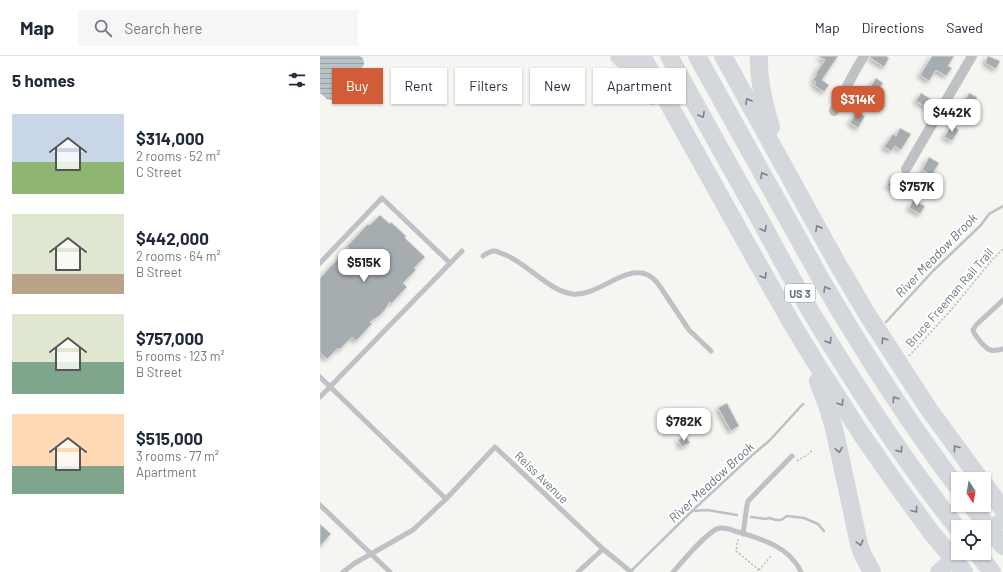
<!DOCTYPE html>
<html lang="en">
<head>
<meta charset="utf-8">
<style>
  body { margin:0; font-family:Barlow,sans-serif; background:#f6f6f7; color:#1f2937; height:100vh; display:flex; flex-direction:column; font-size:15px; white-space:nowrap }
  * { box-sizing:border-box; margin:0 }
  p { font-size:13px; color:#747a83 }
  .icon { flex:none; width:22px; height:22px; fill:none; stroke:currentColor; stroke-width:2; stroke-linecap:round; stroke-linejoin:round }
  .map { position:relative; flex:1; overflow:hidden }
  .details { display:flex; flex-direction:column; background:#fff; width:320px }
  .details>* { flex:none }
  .guide { position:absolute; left:12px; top:12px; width:380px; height:36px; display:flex; gap:8px }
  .needle { width:26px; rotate:169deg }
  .buttons { position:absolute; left:631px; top:416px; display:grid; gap:8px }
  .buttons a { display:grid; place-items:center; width:40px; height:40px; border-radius:0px; background:#fff; box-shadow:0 1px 3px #0004; font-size:20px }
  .price { position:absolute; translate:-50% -34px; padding:0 9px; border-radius:8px; background:#fff; color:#222; font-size:13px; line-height:26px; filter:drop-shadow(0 1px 2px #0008) }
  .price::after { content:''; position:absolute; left:50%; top:24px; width:12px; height:9px; margin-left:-6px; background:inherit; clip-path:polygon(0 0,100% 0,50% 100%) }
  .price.selected { background:#d05d37; color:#fff }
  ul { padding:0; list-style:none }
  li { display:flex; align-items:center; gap:12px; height:100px; padding:0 12px }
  li span { display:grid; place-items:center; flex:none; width:112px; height:80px; border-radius:0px; color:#555 }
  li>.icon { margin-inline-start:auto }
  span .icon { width:48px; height:48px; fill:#fffc; stroke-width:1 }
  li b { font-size:17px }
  h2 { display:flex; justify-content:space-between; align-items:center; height:48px; padding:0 12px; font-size:17px }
  .pill { padding:0 14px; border-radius:0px; background:#fff; box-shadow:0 1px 3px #0004; font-size:14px; line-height:36px }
  .pill.selected { background:#d05d37; color:#fff }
  header { display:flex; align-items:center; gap:24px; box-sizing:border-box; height:56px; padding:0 20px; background:#fff; border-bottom:1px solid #e0e1e3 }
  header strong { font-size:19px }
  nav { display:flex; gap:22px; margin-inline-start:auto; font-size:14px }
  .search { width:280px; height:36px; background:#f6f6f7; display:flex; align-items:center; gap:10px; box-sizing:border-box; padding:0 14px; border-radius:0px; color:#747a83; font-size:15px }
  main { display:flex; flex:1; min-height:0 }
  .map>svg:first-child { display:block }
  .water { fill:url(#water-rules) }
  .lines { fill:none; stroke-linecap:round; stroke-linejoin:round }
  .stream { stroke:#b9c2c7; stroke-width:2.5 }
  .building { fill:#a6adb1; stroke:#d6d6d4; filter:url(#shadow) }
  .path { stroke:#b8bbbc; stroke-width:1.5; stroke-dasharray:2 2; stroke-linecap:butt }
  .lane { stroke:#bec2c5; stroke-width:5 }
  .street { stroke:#bec2c5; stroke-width:10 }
  .primary { stroke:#d4d7db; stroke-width:16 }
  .highway { stroke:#d4d7db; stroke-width:18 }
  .oneway { stroke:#77838d }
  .labels { text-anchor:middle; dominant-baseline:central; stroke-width:4; stroke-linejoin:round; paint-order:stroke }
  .shield { fill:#fff; stroke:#959ea5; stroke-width:1 }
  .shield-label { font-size:11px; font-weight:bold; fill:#67747f }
  .street-label { font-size:12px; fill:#67747f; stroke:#fff }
  .water-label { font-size:13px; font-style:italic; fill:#63757c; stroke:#fff }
</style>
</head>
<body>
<header>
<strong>Map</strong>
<div class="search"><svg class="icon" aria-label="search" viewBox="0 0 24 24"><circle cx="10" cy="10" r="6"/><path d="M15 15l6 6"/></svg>Search here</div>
<nav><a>Map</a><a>Directions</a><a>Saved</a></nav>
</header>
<main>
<section class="details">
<h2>5 homes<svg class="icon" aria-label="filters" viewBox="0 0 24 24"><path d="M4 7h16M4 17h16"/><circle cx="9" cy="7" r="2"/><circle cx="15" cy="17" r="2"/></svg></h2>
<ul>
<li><span style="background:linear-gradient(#c9d6e8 60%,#8fb573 0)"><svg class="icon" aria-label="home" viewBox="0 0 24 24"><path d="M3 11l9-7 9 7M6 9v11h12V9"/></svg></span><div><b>$314,000</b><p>2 rooms · 52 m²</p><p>C Street</p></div></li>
<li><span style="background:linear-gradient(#dfe7d0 75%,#b9a48a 0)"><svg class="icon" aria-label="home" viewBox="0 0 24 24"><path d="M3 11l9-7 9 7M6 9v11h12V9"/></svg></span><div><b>$442,000</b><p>2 rooms · 64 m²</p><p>B Street</p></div></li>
<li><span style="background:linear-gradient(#dfe7d0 60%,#7fa58c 0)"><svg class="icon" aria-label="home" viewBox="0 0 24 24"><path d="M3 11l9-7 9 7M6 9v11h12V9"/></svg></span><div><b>$757,000</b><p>5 rooms · 123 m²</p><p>B Street</p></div></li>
<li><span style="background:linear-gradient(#ffd9b3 65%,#7fa58c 0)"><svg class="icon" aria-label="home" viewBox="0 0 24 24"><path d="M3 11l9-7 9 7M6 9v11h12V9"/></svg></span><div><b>$515,000</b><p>3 rooms · 77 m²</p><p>Apartment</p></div></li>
</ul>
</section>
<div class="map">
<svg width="683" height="516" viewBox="0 0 683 516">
  <defs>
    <pattern id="water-rules" width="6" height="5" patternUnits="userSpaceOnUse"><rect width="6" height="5" fill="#b9c2c7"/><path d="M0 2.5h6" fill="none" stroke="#9aa2a7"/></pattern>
    <filter id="shadow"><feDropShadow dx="-2.5" dy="2.5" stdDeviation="2" flood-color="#0004"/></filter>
  </defs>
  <rect width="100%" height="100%" fill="#f5f5f2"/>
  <path class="water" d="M0,0H40C43,2 44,4 44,8C42,14 35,18 31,22C24,31 24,38 12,44L7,43L0,37Z"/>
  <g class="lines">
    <g class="stream">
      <polyline points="566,266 613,215 661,169 669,158 683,150"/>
      <polyline points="372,455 387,454 417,459"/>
      <polyline points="431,461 445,463 449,462 456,464 461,464 467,460 484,462 498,468 504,475"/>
      <polyline points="310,516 372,455 430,401 449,385 483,348"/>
    </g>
  </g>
  <g class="building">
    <polygon points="498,0 518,0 502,24 509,29 504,36 494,29 496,26 493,24 497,18 496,17 505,4"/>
    <polygon points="550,0 566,0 569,2 564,11 550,2"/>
    <polygon points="612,0 634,0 628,10 632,12 626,20 616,14 609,25 600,19"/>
    <polygon points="668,0 680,5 676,13 665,7"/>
    <polygon points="556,22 563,27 557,37 549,33"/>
    <polygon points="601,37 614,45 609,53 596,45"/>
    <polygon points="649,37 657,41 651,53 643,49"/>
    <polygon points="537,55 545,60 538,72 530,67"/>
    <polygon points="632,69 639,74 632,85 624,81"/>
    <polygon points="580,72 591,78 581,94 575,90 571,95 564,91 573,78 576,80"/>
    <polygon points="609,101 619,107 612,119 602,114"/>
    <polygon points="574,118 584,123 578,135 567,130"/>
    <polygon points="593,144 605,150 600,158 589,152"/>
    <polygon points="60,159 70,168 71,166 86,180 85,182 105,201 94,212 96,214 83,227 87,231 71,248 70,246 64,255 59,260 50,266 52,268 36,285 32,281 19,294 18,292 7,303 0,297 0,222 11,210 29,192 27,190 48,168 50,169"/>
    <polygon points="407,347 419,370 411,375 398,352"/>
    <polygon points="366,380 370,387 362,391 358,384"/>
    <polygon points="0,468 11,478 0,490"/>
  </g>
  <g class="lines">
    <g class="path">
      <polyline points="589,300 632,253 672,204 683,193"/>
      <polyline points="477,405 487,399 493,394"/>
      <polyline points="418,483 416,495 439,514 437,516"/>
      <polyline points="439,514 451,500"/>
    </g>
    <g class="lane">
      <path d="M163,200C167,197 170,195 174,195C178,195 182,198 186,199C207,208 230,235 252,238C278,241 305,208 328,219C332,221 336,225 339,229L369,274L391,295"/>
      <polyline points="0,207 62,142 130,207"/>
      <path d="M683,244L656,269L653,274C654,279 665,292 670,294C674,295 679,294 683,293"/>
      <polyline points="0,321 126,443"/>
      <polyline points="0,341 142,195"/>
      <polyline points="0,449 70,516"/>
      <polyline points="423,478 427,449 428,445 472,400"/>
      <polyline points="23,516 35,507 51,498 93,474 126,443 175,391 283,493 311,516"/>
      <polyline points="258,516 283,493"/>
      <path d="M353,516C364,504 374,491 387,480C390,478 393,474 397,473C403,470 411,474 418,476C442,483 470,491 481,516"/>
    </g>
    <g class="street">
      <polyline points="514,55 535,15 544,0"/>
      <polyline points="586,113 652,0"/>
    </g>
    <g class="primary">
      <polyline points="664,478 683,463"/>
      <polyline points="618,516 640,497"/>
    </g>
    <g class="highway">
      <polyline points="299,0 315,15 333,40"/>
      <polyline points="322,0 434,201 471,266 494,304 542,379 576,428 611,476 644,516"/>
      <path d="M349,0C377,51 405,102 434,153C454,189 473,226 494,261C538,334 585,406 638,473"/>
      <path d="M377,0L502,225C544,297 588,366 638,432"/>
      <polyline points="403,0 517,207 547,258 610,355 660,423"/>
      <path d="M439,0C438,24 444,48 451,71"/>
      <polyline points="498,325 507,349 514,372 539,488 542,497 552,516"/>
      <polyline points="664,428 683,453"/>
      <polyline points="651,449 683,490"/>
      <polyline points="657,497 672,516"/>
    </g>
  </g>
  <defs><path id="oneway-chevron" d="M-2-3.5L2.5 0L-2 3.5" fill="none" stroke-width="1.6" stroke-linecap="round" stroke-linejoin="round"/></defs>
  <g class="oneway">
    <use href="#oneway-chevron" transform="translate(428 45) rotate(-119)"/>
    <use href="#oneway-chevron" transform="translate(382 59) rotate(61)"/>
    <use href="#oneway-chevron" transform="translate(443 119) rotate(-119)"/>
    <use href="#oneway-chevron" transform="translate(498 172) rotate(-119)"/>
    <use href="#oneway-chevron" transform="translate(444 173) rotate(61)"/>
    <use href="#oneway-chevron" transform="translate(444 220) rotate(60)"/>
    <use href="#oneway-chevron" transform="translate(506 233) rotate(-120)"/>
    <use href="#oneway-chevron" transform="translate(564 284) rotate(-123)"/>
    <use href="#oneway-chevron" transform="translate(509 285) rotate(59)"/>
    <use href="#oneway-chevron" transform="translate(575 343) rotate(-124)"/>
    <use href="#oneway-chevron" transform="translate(521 347) rotate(57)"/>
    <use href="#oneway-chevron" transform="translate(636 392) rotate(-127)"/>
    <use href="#oneway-chevron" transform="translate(519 394) rotate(78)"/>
    <use href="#oneway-chevron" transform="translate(580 394) rotate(55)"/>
    <use href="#oneway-chevron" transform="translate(595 454) rotate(53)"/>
    <use href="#oneway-chevron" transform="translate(540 487) rotate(75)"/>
  </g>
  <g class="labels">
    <rect class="shield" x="465" y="228" width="30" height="18" rx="3"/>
    <g class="shield-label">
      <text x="480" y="237">US 3</text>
    </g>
    <g class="street-label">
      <text transform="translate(629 241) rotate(-49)">Bruce Freeman Rail Trail</text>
      <text transform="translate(222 421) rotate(44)">Reiss Avenue</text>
    </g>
    <g class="water-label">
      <text transform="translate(616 199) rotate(-46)">River Meadow Brook</text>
      <text transform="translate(391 426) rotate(-43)">River Meadow Brook</text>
    </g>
  </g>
</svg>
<div class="buttons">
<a><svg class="needle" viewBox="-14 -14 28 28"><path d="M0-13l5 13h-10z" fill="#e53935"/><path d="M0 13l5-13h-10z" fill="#747a83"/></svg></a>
<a><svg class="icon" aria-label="locate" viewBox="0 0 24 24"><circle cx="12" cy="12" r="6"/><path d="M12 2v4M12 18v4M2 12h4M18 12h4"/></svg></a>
</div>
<b class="price selected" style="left:538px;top:64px">$314K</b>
<b class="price" style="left:632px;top:77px">$442K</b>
<b class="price" style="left:597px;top:151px">$757K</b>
<b class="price" style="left:44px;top:227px">$515K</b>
<b class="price" style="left:364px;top:386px">$782K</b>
<div class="guide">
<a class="pill selected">Buy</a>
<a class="pill">Rent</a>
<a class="pill">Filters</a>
<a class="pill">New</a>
<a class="pill">Apartment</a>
</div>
</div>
</main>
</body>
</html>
